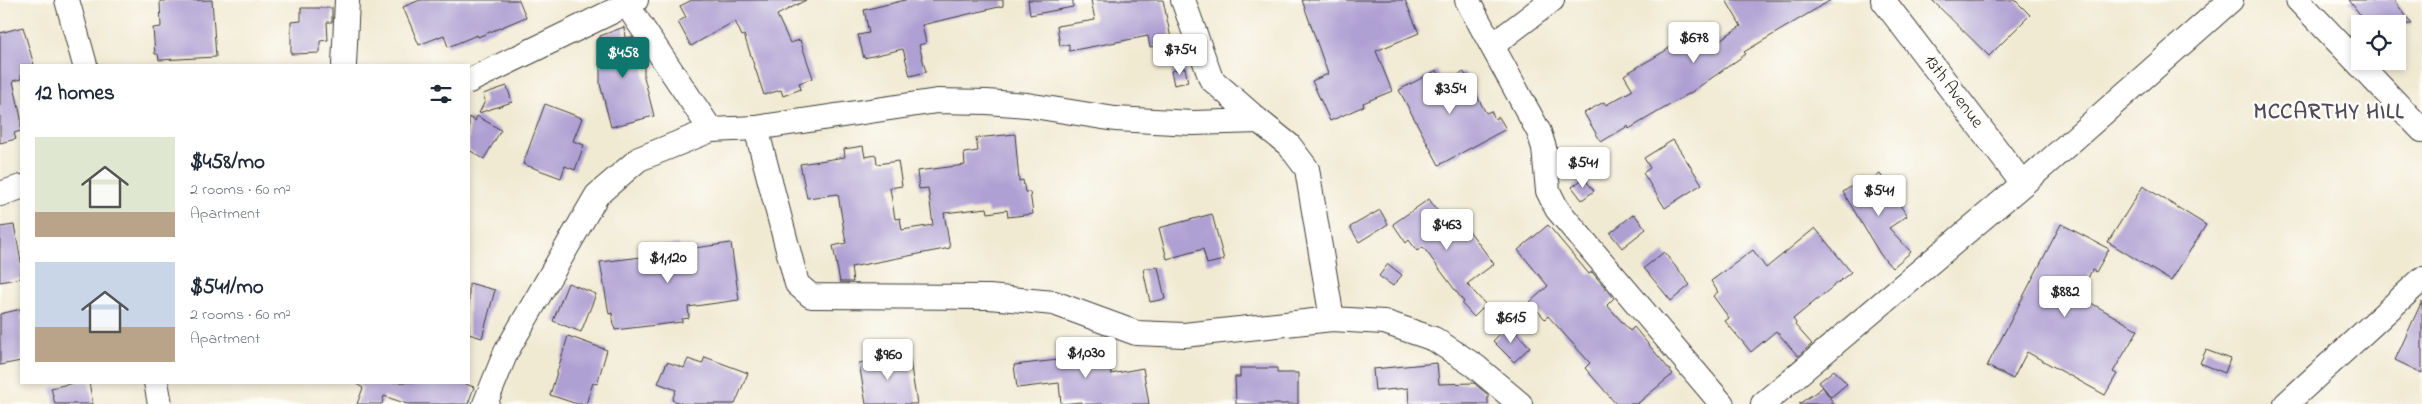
<!DOCTYPE html>
<html lang="en">
<head>
<meta charset="utf-8">
<style>
  body { margin:0; font-family:"Indie Flower",sans-serif; background:#f2f2f3; color:#1f2937; height:100vh; display:flex; flex-direction:column; font-size:19px; white-space:nowrap }
  * { box-sizing:border-box; margin:0 }
  p { font-size:16px; color:#747a83 }
  .icon { flex:none; width:28px; height:28px; fill:none; stroke:currentColor; stroke-width:2; stroke-linecap:round; stroke-linejoin:round }
  .map { position:relative; flex:1; overflow:hidden }
  .details { position:absolute; left:20px; top:64px; width:450px; height:320px; display:flex; flex-direction:column; background:#fff; border-radius:0px; box-shadow:0 2px 8px #0003 }
  .details>* { flex:none }
  .buttons { position:absolute; left:2351px; top:15px; display:grid; gap:10px }
  .buttons a { display:grid; place-items:center; width:55px; height:55px; border-radius:0px; background:#fff; box-shadow:0 2px 8px #0003; font-size:25px }
  .price { position:absolute; translate:-50% -42px; padding:0 11px; border-radius:5px; background:#fff; color:#222; font-size:16px; line-height:32px; filter:drop-shadow(0 1px 2px #0008) }
  .price::after { content:''; position:absolute; left:50%; top:30px; width:15px; height:11px; margin-left:-8px; background:inherit; clip-path:polygon(0 0,100% 0,50% 100%) }
  .price.on { background:#0f766e; color:#fff }
  ul { padding:0; list-style:none }
  li { display:flex; align-items:center; gap:15px; height:125px; padding:0 15px }
  li span { display:grid; place-items:center; flex:none; width:140px; height:100px; border-radius:0px; color:#555 }
  li>.icon { margin-inline-start:auto }
  span .icon { width:60px; height:60px; fill:#fffc; stroke-width:1 }
  li b { font-size:21px }
  h2 { display:flex; justify-content:space-between; align-items:center; height:60px; padding:0 15px; font-size:21px }
  .map>svg:first-child { display:block }
  .building { fill:#afa0d3 }
  .lines { fill:none; stroke-linecap:round; stroke-linejoin:round }
  .minor-casing { stroke:#3c3b37; stroke-width:26 }
  .minor { stroke:#fff; stroke-width:24 }
  .labels { text-anchor:middle; dominant-baseline:central; stroke-width:5; stroke-linejoin:round; paint-order:stroke }
  .street-label { font-size:18px; fill:#1c1c1c; stroke:#fdfcf7 }
  .district-label { font-size:22px; font-weight:bold; letter-spacing:1px; fill:#4f4a5c; stroke:#fdfcf7 }
</style>
</head>
<body>
<div class="map">
<svg width="2422" height="404" viewBox="0 0 2422 404">
  <rect width="100%" height="100%" fill="#fdfcf7"/>
  <filter id="ink" filterUnits="userSpaceOnUse"><feTurbulence type="fractalNoise" baseFrequency=".02" numOctaves="2"/><feDisplacementMap in="SourceGraphic" scale="10" xChannelSelector="R" yChannelSelector="G"/><feConvolveMatrix kernelMatrix="1 2 1 2 8 2 1 2 1" color-interpolation-filters="sRGB"/></filter>
  <filter id="wash" filterUnits="userSpaceOnUse"><feTurbulence type="fractalNoise" baseFrequency=".0096" numOctaves="4" result="noise"/><feDisplacementMap in="SourceGraphic" scale="20" xChannelSelector="R" yChannelSelector="G"/><feGaussianBlur stdDeviation="1.12" result="paint"/><feColorMatrix in="noise" values="0 0 0 0 0 0 0 0 0 0 0 0 0 0 0 0 0 1.4 0 .05"/><feComposite in="paint" operator="in"/></filter>
  <g filter="url(#wash)">
    <rect width="100%" height="100%" fill="#f1ead3"/>
    <g id="blocks">
      <g class="building">
        <polygon points="212,0 216,57 159,60 158,54 155,54 153,28 161,27 160,1"/>
        <polygon points="420,0 519,0 526,17 478,37 477,35 448,47 444,35 419,45 403,7"/>
        <polygon points="692,0 806,0 777,15 790,43 800,40 813,78 799,83 801,89 783,96 781,90 764,95 744,35 742,36 735,21 691,46 678,22 686,17 680,6"/>
        <polygon points="905,0 1003,0 1003,6 922,25 926,43 919,45 926,72 910,76 903,49 864,58 858,35 869,33 864,10"/>
        <polygon points="1028,0 1073,0 1073,7 1030,15"/>
        <polygon points="1091,0 1163,0 1172,43 1150,47 1148,36 1069,51 1069,44 1060,46 1057,26 1095,20"/>
        <polygon points="1302,0 1405,0 1419,33 1376,51 1392,91 1363,103 1364,106 1330,121 1312,81 1328,74"/>
        <polygon points="1726,0 1831,0 1744,52 1746,54 1690,93 1629,129 1628,126 1601,142 1584,113 1604,102 1606,105 1633,90 1624,75 1665,51 1685,35 1688,39 1696,33 1704,44 1709,41 1712,45 1741,26"/>
        <polygon points="1932,0 2015,0 2030,15 1989,56"/>
        <polygon points="2349,0 2394,0 2412,24 2367,24"/>
        <polygon points="301,8 332,8 332,22 327,22 328,40 320,41 320,53 291,54 291,22 301,21"/>
        <polygon points="23,27 34,65 21,65 21,79 13,81 21,118 21,131 14,133 16,139 0,143 0,33"/>
        <polygon points="624,27 625,38 632,37 644,55 644,77 654,116 611,127 600,84 600,36"/>
        <polygon points="1185,68 1188,82 1174,85 1171,71"/>
        <polygon points="1437,70 1443,83 1464,72 1486,113 1491,111 1495,119 1499,117 1506,129 1439,165 1399,90"/>
        <polygon points="507,86 512,102 479,113 485,101 483,94"/>
        <polygon points="545,104 582,118 573,141 584,145 575,170 565,166 561,178 523,164"/>
        <polygon points="477,116 501,130 484,159 469,150 469,117 475,121"/>
        <polygon points="1015,134 1019,181 1023,180 1025,192 1030,192 1033,214 1008,217 1007,210 988,213 987,208 944,213 950,248 851,267 853,282 840,282 833,246 846,243 838,194 807,198 800,164 845,157 844,149 863,146 865,157 876,155 877,164 898,161 902,186 890,188 895,219 900,218 902,230 933,225 928,188 919,189 917,171 965,165 964,153 978,151 976,138"/>
        <polygon points="1673,140 1702,184 1665,208 1643,173 1650,168 1644,158"/>
        <polygon points="1880,174 1907,216 1889,228 1911,252 1892,268 1880,254 1843,192 1861,180 1863,184"/>
        <polygon points="1584,178 1594,191 1582,200 1572,187"/>
        <polygon points="2143,186 2206,225 2171,281 2108,242"/>
        <polygon points="1429,199 1452,232 1464,224 1494,264 1467,284 1486,305 1474,317 1462,304 1464,302 1423,247 1417,251 1409,240 1406,243 1393,224"/>
        <polygon points="1380,210 1388,224 1359,242 1350,227"/>
        <polygon points="1212,214 1224,260 1207,264 1203,249 1167,259 1159,228"/>
        <polygon points="1634,214 1646,229 1622,248 1610,233"/>
        <polygon points="2061,224 2109,249 2096,272 2092,270 2079,296 2138,330 2113,372 2117,374 2105,395 2027,352 2013,379 1987,366"/>
        <polygon points="14,225 21,261 21,278 0,282 0,227"/>
        <polygon points="1548,225 1589,274 1592,272 1614,298 1607,305 1630,331 1634,327 1673,374 1637,404 1616,404 1585,368 1590,363 1548,316 1545,319 1530,302 1548,286 1518,250"/>
        <polygon points="1815,228 1851,272 1793,319 1796,323 1795,325 1812,344 1798,356 1776,331 1751,352 1725,321 1729,318 1713,296 1718,292 1711,281 1753,250 1766,268"/>
        <polygon points="731,243 739,300 688,307 689,318 682,319 682,322 615,330 612,313 609,314 600,262 642,257 641,249 679,244 680,250"/>
        <polygon points="1664,252 1690,285 1671,301 1644,268"/>
        <polygon points="1388,264 1402,275 1393,286 1379,276"/>
        <polygon points="1158,267 1165,299 1150,302 1143,269"/>
        <polygon points="469,283 495,290 482,338 469,334"/>
        <polygon points="568,283 596,294 581,332 553,321"/>
        <polygon points="2422,301 2422,373 2395,360"/>
        <polygon points="21,309 21,361 0,365 0,314"/>
        <polygon points="1509,325 1530,347 1514,362 1493,341"/>
        <polygon points="568,336 607,350 597,384 593,383 586,404 577,404 550,395"/>
        <polygon points="1109,350 1111,374 1143,368 1149,404 1081,404 1081,402 1061,404 1059,383 1017,388 1014,365 1058,360 1057,354"/>
        <polygon points="2206,350 2230,359 2225,373 2200,363"/>
        <polygon points="909,355 917,404 866,404 859,363"/>
        <polygon points="705,357 748,373 735,404 683,404 672,400 676,390 658,383 667,362 684,368 688,359 702,364"/>
        <polygon points="1437,363 1439,384 1474,383 1488,395 1488,404 1409,404 1408,388 1375,391 1373,369"/>
        <polygon points="1240,368 1277,368 1277,373 1298,373 1298,404 1236,404 1235,377 1240,377"/>
        <polygon points="1834,370 1847,384 1831,397 1819,382"/>
        <polygon points="77,382 89,382 93,404 55,404 51,388"/>
        <polygon points="353,382 460,382 474,387 468,404 407,404 384,396 382,404 357,404 363,388"/>
        <polygon points="1823,387 1834,404 1799,404"/>
      </g>
    </g>
  </g>
  <g filter="url(#ink)">
    <use href="#blocks" fill-opacity="0" stroke="#3c3b37" stroke-width="1"/>
    <g class="lines">
      <g class="minor-casing">
        <g id="minor">
          <polyline points="67,0 85,65"/>
          <polyline points="1183,0 1211,79 1259,121"/>
          <polyline points="1467,0 1539,132 1544,148 1548,191 1557,209 1722,404"/>
          <polyline points="1883,0 2023,184"/>
          <polyline points="2298,0 2422,130"/>
          <polyline points="627,5 711,130"/>
          <polyline points="1493,45 1552,0"/>
          <polyline points="344,65 347,0"/>
          <polyline points="469,81 636,0"/>
          <polyline points="756,128 797,284 811,296 989,297 1054,303 1136,333 1184,335 1332,319 1384,322 1434,339 1475,366 1520,404"/>
          <polyline points="0,194 21,187"/>
          <polyline points="156,382 160,404"/>
          <polyline points="485,404 506,352 597,195 639,159 711,130 756,128 937,101 987,102 1027,105 1115,119 1193,123 1259,121 1289,145 1307,169 1332,319"/>
          <polyline points="1763,404 2023,184 2231,0"/>
          <polyline points="2286,404 2422,279"/>
        </g>
      </g>
      <use href="#minor" class="minor"/>
    </g>
  </g>
  <g class="labels">
    <g class="street-label">
      <text transform="translate(1953 92) rotate(53)">13th Avenue</text>
    </g>
    <g class="district-label">
      <text x="2329" y="113">MCCARTHY HILL</text>
    </g>
  </g>
</svg>
<div class="buttons">
<a><svg class="icon" aria-label="locate" viewBox="0 0 24 24"><circle cx="12" cy="12" r="6"/><path d="M12 2v4M12 18v4M2 12h4M18 12h4"/></svg></a>
</div>
<b class="price" style="left:1694px;top:64px">$678</b>
<b class="price" style="left:1180px;top:76px">$754</b>
<b class="price on" style="left:623px;top:79px">$458</b>
<b class="price" style="left:1450px;top:115px">$354</b>
<b class="price" style="left:1583px;top:189px">$541</b>
<b class="price" style="left:1879px;top:217px">$541</b>
<b class="price" style="left:1447px;top:251px">$463</b>
<b class="price" style="left:668px;top:284px">$1,120</b>
<b class="price" style="left:2065px;top:318px">$882</b>
<b class="price" style="left:1511px;top:344px">$615</b>
<b class="price" style="left:1086px;top:379px">$1,030</b>
<b class="price" style="left:888px;top:381px">$960</b>
<section class="details">
<h2>12 homes<svg class="icon" aria-label="filters" viewBox="0 0 24 24"><path d="M4 7h16M4 17h16"/><circle cx="9" cy="7" r="2"/><circle cx="15" cy="17" r="2"/></svg></h2>
<ul>
<li><span style="background:linear-gradient(#dfe7d0 75%,#b9a48a 0)"><svg class="icon" aria-label="home" viewBox="0 0 24 24"><path d="M3 11l9-7 9 7M6 9v11h12V9"/></svg></span><div><b>$458/mo</b><p>2 rooms · 60 m²</p><p>Apartment</p></div></li>
<li><span style="background:linear-gradient(#c9d6e8 65%,#b9a48a 0)"><svg class="icon" aria-label="home" viewBox="0 0 24 24"><path d="M3 11l9-7 9 7M6 9v11h12V9"/></svg></span><div><b>$541/mo</b><p>2 rooms · 60 m²</p><p>Apartment</p></div></li>
</ul>
</section>
</div>
</body>
</html>
